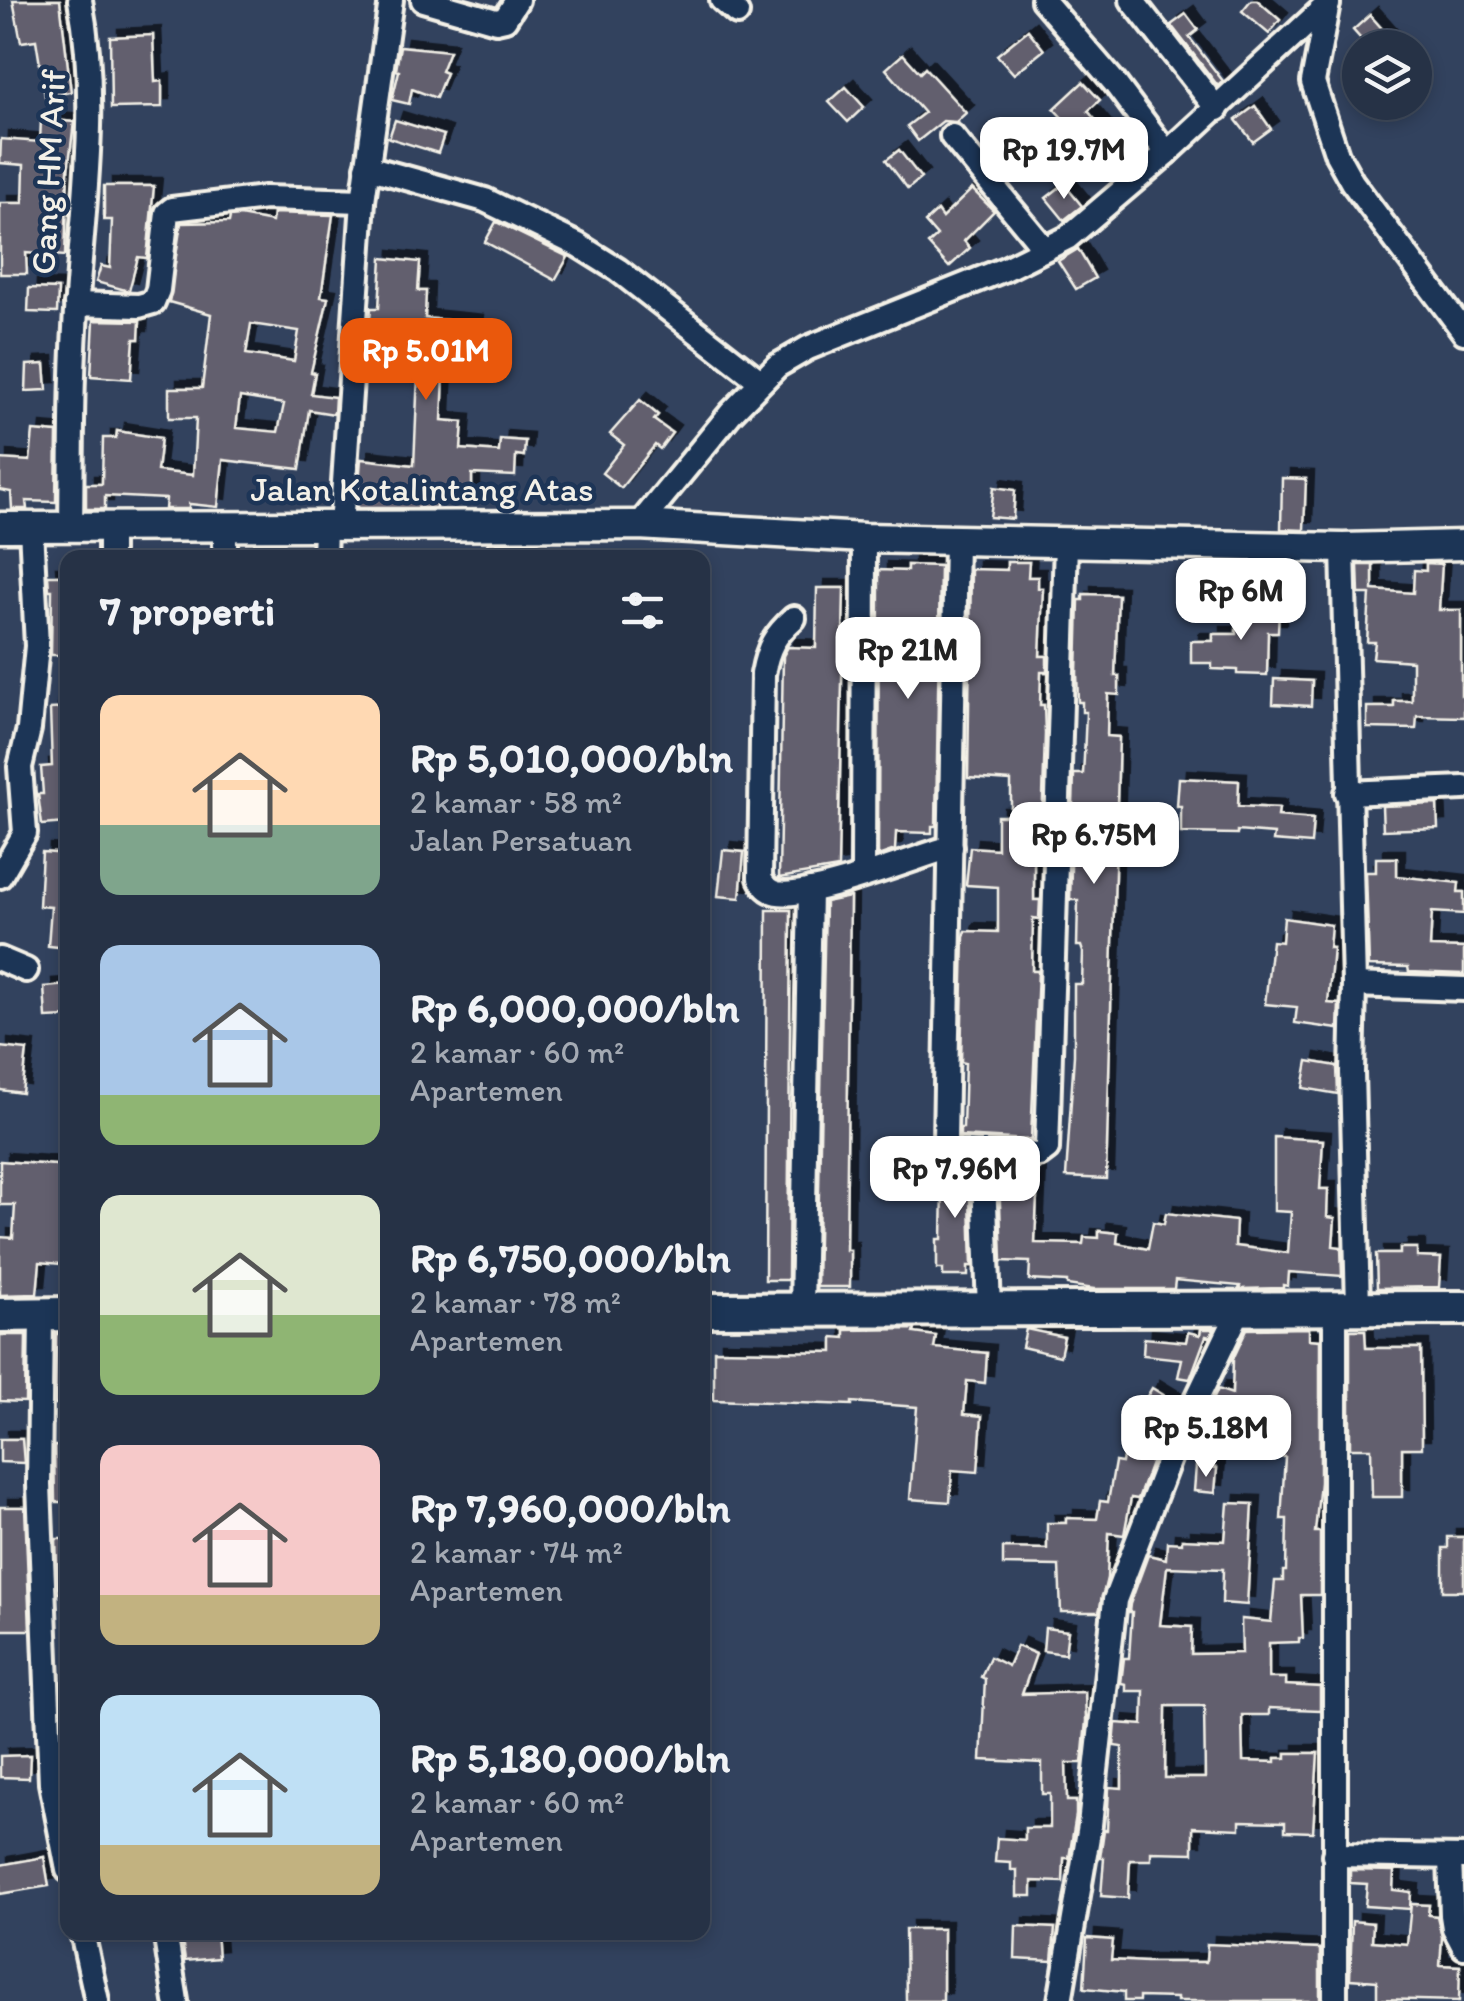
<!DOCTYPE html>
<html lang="id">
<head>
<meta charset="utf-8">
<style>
  body { margin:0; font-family:Itim,sans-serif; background:#2e3a4d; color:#f1f3f6; height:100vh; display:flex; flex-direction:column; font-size:38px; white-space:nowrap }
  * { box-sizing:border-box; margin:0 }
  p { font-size:32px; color:#a4aab3 }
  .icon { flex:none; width:55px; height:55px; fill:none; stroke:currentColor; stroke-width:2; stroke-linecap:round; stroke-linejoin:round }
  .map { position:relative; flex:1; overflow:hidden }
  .panel { position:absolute; left:60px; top:550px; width:650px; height:1390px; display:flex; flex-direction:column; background:#263246; border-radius:20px; box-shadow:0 5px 15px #0003,0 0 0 2px #424d5f }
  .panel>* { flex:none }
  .controls { position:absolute; left:1342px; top:30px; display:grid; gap:20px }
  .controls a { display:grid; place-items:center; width:90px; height:90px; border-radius:50%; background:#263246; box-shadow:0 5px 15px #0003,0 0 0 2px #424d5f; font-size:50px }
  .price { position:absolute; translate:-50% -85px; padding:0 22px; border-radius:20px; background:#fff; color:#222; font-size:32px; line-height:65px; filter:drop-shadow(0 2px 5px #0008) }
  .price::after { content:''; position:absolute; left:50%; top:60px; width:30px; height:22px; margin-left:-15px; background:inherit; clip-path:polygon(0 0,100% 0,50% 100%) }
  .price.active { background:#ea580c; color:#fff }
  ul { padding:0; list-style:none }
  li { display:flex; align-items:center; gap:30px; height:250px; padding:0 40px }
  li span { display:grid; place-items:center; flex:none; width:280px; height:200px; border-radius:20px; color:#555 }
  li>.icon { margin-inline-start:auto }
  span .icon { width:120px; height:120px; fill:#fffc; stroke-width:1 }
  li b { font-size:42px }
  h2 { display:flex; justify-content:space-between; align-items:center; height:120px; padding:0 40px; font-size:42px }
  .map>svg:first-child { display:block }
  .building { fill:#625f6e; stroke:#f4f1e8; stroke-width:2.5; fill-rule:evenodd; filter:url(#shadow) }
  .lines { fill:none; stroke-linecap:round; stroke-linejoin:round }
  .minor-casing { stroke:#f4f1e8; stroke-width:30 }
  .tertiary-casing { stroke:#f4f1e8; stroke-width:35 }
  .secondary-casing { stroke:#f4f1e8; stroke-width:40 }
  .minor { stroke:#1d3557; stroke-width:22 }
  .tertiary { stroke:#1d3557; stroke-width:28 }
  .secondary { stroke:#1d3557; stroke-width:32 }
  .labels { text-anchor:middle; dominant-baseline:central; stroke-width:9; stroke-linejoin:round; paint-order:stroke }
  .street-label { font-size:35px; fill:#f4f1e8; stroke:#1d3557 }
</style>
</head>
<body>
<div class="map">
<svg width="1464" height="2001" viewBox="0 0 1464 2001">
  <defs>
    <filter id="shadow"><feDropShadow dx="8" dy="-8" stdDeviation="0" flood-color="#0009"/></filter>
  </defs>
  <rect width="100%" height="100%" fill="#32425e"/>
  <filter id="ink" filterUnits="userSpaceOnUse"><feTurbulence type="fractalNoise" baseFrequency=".01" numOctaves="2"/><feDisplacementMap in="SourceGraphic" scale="20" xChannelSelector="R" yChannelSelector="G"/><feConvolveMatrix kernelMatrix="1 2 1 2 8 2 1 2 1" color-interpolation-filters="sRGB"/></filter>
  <g filter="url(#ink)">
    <g class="building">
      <polygon points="13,0 60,0 71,92 45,96 36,40 21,42"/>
      <polygon points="1251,0 1257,0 1280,20 1269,34 1242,11"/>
      <polygon points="1186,14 1198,30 1189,37 1223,81 1218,86 1171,25"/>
      <polygon points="1370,15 1399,48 1369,48 1353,30"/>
      <polygon points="1028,30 1044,50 1014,74 997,55"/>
      <polygon points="153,35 155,82 162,81 162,107 111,108 110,37"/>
      <polygon points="400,46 449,51 441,71 446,73 436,98 412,89 409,104 392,100 399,71 396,70"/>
      <polygon points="903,54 920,73 925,68 966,113 956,122 943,121 918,141 907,126 924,113 886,69"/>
      <polygon points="1083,82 1100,100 1088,111 1119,148 1104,161 1074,124 1071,127 1054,109"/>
      <polygon points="846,87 864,107 848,122 829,102"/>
      <polygon points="1255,106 1271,129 1253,142 1236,120"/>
      <polygon points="41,119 74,122 68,171 65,256 26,253 27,274 0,274 0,203 23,203 24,165 0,163 1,139 40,142"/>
      <polygon points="395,120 444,135 438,153 389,138"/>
      <polygon points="899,150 921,178 908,189 886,160"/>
      <polygon points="1064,184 1082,206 1064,220 1046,198"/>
      <polygon points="104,186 154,186 147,258 138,257 129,291 96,282 101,266 110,268 112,220 104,220"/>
      <polygon points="972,189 994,211 964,241 970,248 949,267 928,244 937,236 925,222 937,211 942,218"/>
      <path d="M273,213L333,215L321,297L328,298L311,372L315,373L311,394L335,397L334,414L309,410L300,469L223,460L218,507L189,504V509H165L166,499L105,496V509H86V484H102L103,438H116L117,431L161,438L157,471L193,475L196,418H169V388H202L211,314L169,302L181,223L229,222L230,217L240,216L272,222ZM251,324L299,331L294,361L246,354ZM240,397L284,404L278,432L236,428Z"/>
      <polygon points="496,222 568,257 555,280 485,242"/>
      <polygon points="1078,249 1095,278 1076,289 1058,261"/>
      <polygon points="382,258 420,262 418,291 426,291 425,318 475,323 474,354 445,353 442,420 463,422 461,449 499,452 500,439 525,441 524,456 516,455 515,476 472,474 472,495 436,495 436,508 357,508 361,459 414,465 419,350 390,349 391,344 368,343 371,308 379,308"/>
      <polygon points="29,288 58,289 57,313 28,312"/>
      <polygon points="94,320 140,321 139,339 134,339 131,379 91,376"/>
      <polygon points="45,364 47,390 26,391 27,365"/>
      <polygon points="640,400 658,415 654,420 672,433 660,449 655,445 621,488 602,473 624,445 610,434"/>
      <polygon points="33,431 57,433 56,502 26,501 27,509 12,509 11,492 0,490 0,459 30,461"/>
      <polygon points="1282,478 1306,479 1304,530 1281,529"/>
      <polygon points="994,487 1015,490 1013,519 990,517"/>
      <polygon points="488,543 536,543 529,558 479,558"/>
      <polygon points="1007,562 1029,562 1028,577 1038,577 1038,588 1043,588 1040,656 1047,656 1047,672 1041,672 1040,705 1044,705 1045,734 1041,861 1034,860 1034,900 1040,900 1039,919 1033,918 1032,971 1038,971 1031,1140 960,1136 960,1128 963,1128 965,1063 961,1062 964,937 966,931 998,932 998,887 966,885 970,847 997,849 997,816 1011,816 1011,781 968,778 971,569 1007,570"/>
      <polygon points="1426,563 1442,564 1439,610 1461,610 1461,695 1464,695 1464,717 1417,716 1416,729 1367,728 1367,707 1394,707 1394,701 1412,701 1412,661 1373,658 1375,642 1367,642 1370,594 1359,594 1358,565 1373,565 1373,590 1413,593 1414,570 1426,571"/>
      <polygon points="907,565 940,566 936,826 932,826 932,833 896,832 895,850 878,856 879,570 907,571"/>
      <polygon points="48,575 68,575 68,655 51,655 52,590 49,590"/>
      <polygon points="817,588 844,588 838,868 779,878 783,656 788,647 816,648"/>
      <polygon points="1083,594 1118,595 1115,676 1119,676 1119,695 1108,694 1107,736 1119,737 1106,1179 1066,1177 1074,1055 1074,984 1082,984 1083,952 1081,946 1077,946 1078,900 1070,900 1074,774 1083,774 1084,757 1086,712 1082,712 1082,702 1078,702 1077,673 1079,600 1083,600"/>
      <polygon points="1237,606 1279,608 1278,632 1268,632 1267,675 1237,674 1237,670 1212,669 1212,663 1191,663 1191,641 1213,641 1213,634 1236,634"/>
      <polygon points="1274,679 1312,681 1311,706 1273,704"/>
      <polygon points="68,708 68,783 61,783 66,823 42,825 38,794 43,794 41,767 52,766 50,709"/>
      <polygon points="1179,778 1239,781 1238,806 1279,808 1278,816 1313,819 1311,844 1273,841 1274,834 1237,831 1237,834 1181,833 1181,806 1177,806"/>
      <polygon points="1437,804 1438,828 1383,830 1382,806"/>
      <polygon points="723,850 744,852 740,898 718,896"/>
      <polygon points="42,852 68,854 68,948 48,946 51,907 39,906"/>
      <polygon points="1376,858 1397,858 1397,876 1459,883 1458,892 1464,892 1464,914 1432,912 1430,947 1464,948 1464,974 1409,972 1408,967 1369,966 1366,872 1376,872"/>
      <polygon points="850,897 846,1250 850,1250 850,1287 817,1287 825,902"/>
      <polygon points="767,910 791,910 788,1280 765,1280"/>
      <polygon points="1284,918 1331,925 1329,948 1333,948 1328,1003 1339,1004 1338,1029 1295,1023 1297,1007 1265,1004 1272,941 1282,942"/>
      <polygon points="68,985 68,1017 46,1018 44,987"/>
      <polygon points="0,1047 27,1050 22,1093 0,1090"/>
      <polygon points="1308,1061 1337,1066 1338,1094 1303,1088"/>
      <polygon points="1274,1137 1323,1140 1320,1189 1328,1189 1327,1217 1335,1218 1333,1246 1341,1247 1342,1276 1289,1272 1288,1286 1283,1285 1283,1288 1239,1289 1240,1286 1175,1280 1174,1289 1094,1289 1067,1285 1067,1282 1029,1280 1030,1262 1002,1261 999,1176 1006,1176 1007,1168 1038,1172 1035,1243 1083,1244 1084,1237 1099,1238 1099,1231 1118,1233 1117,1243 1148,1249 1153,1222 1164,1224 1166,1213 1236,1221 1235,1246 1288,1253 1291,1212 1274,1211"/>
      <polygon points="0,1161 68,1166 68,1202 60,1264 40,1262 37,1294 0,1295 0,1237 13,1238 15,1205 0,1205"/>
      <polygon points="938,1161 969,1167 972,1266 968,1266 968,1276 943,1276 943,1269 937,1269 937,1239 942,1239 943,1186 937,1186"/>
      <polygon points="1400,1248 1417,1248 1417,1257 1441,1258 1439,1287 1377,1288 1376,1254 1400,1254"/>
      <path d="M1309,1328V1339L1320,1340V1482L1315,1532H1320V1595H1301L1303,1638H1299V1642L1269,1643V1678H1286V1685L1320,1687V1710L1269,1708V1715H1242L1243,1761L1276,1762V1758H1286V1753H1318L1313,1832L1285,1831V1822L1240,1821V1829L1193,1827V1853L1151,1852V1860H1130L1128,1898L1101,1896L1104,1858H1100L1104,1830H1107L1109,1787L1122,1788V1747L1114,1746L1116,1723L1143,1725L1144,1691H1126V1684L1121,1683L1124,1658H1129L1132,1612H1129L1130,1604L1148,1555L1166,1559L1167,1542L1182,1543V1539L1225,1541L1228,1503L1253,1504L1247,1605L1222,1603L1223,1569L1167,1567L1160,1625L1192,1627L1191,1654L1242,1653L1241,1619L1271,1622L1275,1581H1283V1571H1286L1287,1519H1281L1285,1457L1242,1449L1241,1453L1208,1448L1214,1406L1211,1405L1218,1389L1232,1394L1233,1359L1247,1329ZM1166,1706H1204L1205,1778H1165Z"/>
      <polygon points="915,1329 914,1333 936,1336 934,1348 987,1353 985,1383 967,1381 964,1414 982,1416 978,1472 952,1470 950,1502 910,1499 917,1407 852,1402 852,1405 714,1400 714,1350 833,1352 833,1337 845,1338 845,1330"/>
      <polygon points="1026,1329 1064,1337 1060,1356 1022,1347"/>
      <polygon points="1201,1329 1214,1329 1210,1337 1206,1336 1190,1379 1178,1377 1182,1359 1143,1355 1144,1338 1186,1342 1188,1332 1200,1335"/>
      <polygon points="1350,1330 1365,1330 1366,1348 1421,1348 1422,1448 1402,1448 1402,1497 1372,1497 1371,1448 1350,1448"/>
      <polygon points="56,1334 68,1334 68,1398 64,1398 64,1404 55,1404"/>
      <polygon points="0,1335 26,1335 25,1402 0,1401"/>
      <polygon points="1152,1388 1178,1404 1167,1427 1160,1422 1153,1458 1138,1499 1131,1498 1124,1535 1109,1533 1107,1578 1099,1612 1061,1612 1059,1566 1003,1565 1003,1548 1047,1549 1047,1523 1066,1523 1066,1518 1097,1519 1100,1501 1108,1502 1115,1462 1122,1463 1128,1428"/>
      <polygon points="0,1439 22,1439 24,1463 0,1462"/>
      <polygon points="54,1446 68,1447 68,1502 55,1502"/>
      <polygon points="1196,1466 1217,1468 1215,1493 1194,1491"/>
      <polygon points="0,1507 25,1507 30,1630 0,1630"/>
      <polygon points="1448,1537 1464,1537 1464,1591 1443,1591 1443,1548 1448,1548"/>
      <polygon points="56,1539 68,1539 68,1593 58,1593"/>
      <polygon points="1045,1628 1068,1631 1065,1654 1043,1651"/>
      <polygon points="1017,1646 1036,1654 1022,1694 1085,1692 1086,1721 1082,1763 1066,1763 1067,1801 1076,1801 1076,1815 1069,1858 1064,1858 1063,1882 1032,1881 1032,1896 1017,1896 1017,1870 1011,1870 1011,1863 995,1862 997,1838 1025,1840 1025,1828 1050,1828 1050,1794 1042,1794 1042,1763 981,1760 985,1679 981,1677 990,1657 1008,1666"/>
      <polygon points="30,1755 29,1778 0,1777 0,1756"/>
      <polygon points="44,1857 49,1886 0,1894 0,1865"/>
      <polygon points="1350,1870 1394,1871 1393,1890 1411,1892 1410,1909 1365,1906 1367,1884 1350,1883"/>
      <polygon points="1411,1904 1429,1905 1428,1915 1437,1916 1442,1937 1440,1965 1460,1966 1459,2001 1377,1999 1377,1981 1350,1979 1352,1921 1373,1923 1372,1941 1407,1944"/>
      <polygon points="1016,1926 1055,1928 1052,1961 1015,1959"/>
      <polygon points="905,1929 943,1929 943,2001 906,2001"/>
      <polygon points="181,1932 216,1932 218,1958 185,1961"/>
      <polygon points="1087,1938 1113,1940 1111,1960 1146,1962 1206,1962 1207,1944 1320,1949 1320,2001 1177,2001 1177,1998 1139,1997 1139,2001 1124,2001 1124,1992 1084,1988"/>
    </g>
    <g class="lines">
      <g class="minor-casing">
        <g id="minor">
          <polyline points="423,0 496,21 505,19 517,0"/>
          <polyline points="722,0 737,13"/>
          <polyline points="1043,0 1114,82 1167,153"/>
          <polyline points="1132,0 1217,109"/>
          <polyline points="1328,3 1313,82 1337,155 1352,182 1464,332"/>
          <polyline points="952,136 1044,248"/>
          <polyline points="367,167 485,200 578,245 618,270 760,381"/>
          <polyline points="76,304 139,306 153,302 158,290 167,213 172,209 265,198 363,201"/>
          <polyline points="639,525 731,413 777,366 808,348 1005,269 1067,238 1167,153 1328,4"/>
          <polyline points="110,527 110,558"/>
          <polyline points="341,527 363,201 391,0"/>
          <polyline points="225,528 225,558"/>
          <path d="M71,529C72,452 71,375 77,298C84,198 99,99 80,0"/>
          <polyline points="956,540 945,1141 948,1148 955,1151 1039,1155 1047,1149 1066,543"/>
          <polyline points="1343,548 1354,985 1352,1073 1358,1307"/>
          <polyline points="324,558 325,528"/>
          <path d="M794,618C774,636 768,647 763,674L760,878C764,886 768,891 777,893C810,899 914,858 951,847"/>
          <polyline points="1347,793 1464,788"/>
          <polyline points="863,874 864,538"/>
          <polyline points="0,876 25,833 20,767 29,729 37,646 31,528"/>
          <polyline points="0,959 26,970"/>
          <polyline points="1354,985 1464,989"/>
          <polyline points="983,1152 989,1309"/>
          <polyline points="802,1310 810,890"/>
          <polyline points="41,1315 39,1485 51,1783 68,1870"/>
          <polyline points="1334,1855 1464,1857"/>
          <polyline points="1450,1857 1452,1915 1454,1928 1464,1947"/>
          <polyline points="82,1932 97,2001"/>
          <polyline points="165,1932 176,2001"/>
          <polyline points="1060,2001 1090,1825 1115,1600 1172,1451 1240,1309"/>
          <polyline points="1335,2001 1335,1310"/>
        </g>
      </g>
      <g class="tertiary-casing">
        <polyline id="tertiary" points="0,527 639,525 864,538 1343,548 1464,545"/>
      </g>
      <g class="secondary-casing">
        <g id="secondary">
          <polyline points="702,1310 1464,1308"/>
          <polyline points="0,1315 68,1314"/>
        </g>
      </g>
      <use href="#minor" class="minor"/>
      <use href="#tertiary" class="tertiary"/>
      <use href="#secondary" class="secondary"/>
    </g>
  </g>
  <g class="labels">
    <g class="street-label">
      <text transform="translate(48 172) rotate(-87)">Gang HM Arif</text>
      <text x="422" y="489">Jalan Kotalintang Atas</text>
    </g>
  </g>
</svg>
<div class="controls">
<a><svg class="icon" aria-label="layers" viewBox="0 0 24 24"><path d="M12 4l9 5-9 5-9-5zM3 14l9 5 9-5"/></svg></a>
</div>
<b class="price" style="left:1064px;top:202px">Rp 19.7M</b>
<b class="price active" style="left:426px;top:403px">Rp 5.01M</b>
<b class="price" style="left:1241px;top:643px">Rp 6M</b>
<b class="price" style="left:908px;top:702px">Rp 21M</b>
<b class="price" style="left:1094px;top:887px">Rp 6.75M</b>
<b class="price" style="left:955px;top:1221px">Rp 7.96M</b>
<b class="price" style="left:1206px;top:1480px">Rp 5.18M</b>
<section class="panel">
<h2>7 properti<svg class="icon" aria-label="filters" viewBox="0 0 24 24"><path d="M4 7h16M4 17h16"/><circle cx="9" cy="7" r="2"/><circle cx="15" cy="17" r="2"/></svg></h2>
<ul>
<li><span style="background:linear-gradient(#ffd9b3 65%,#7fa58c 0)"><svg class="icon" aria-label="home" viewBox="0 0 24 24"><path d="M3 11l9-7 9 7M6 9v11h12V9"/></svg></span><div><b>Rp 5,010,000/bln</b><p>2 kamar · 58 m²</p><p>Jalan Persatuan</p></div></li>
<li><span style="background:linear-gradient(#a9c7e8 75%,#8fb573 0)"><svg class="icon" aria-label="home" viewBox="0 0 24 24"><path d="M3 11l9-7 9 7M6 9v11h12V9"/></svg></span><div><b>Rp 6,000,000/bln</b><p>2 kamar · 60 m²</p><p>Apartemen</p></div></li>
<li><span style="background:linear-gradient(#dfe7d0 60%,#8fb573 0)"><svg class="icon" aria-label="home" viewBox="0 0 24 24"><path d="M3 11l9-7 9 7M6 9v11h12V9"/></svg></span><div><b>Rp 6,750,000/bln</b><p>2 kamar · 78 m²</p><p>Apartemen</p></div></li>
<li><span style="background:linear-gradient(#f6c9c9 75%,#c2b280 0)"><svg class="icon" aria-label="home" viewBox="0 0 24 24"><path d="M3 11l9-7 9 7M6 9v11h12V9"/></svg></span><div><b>Rp 7,960,000/bln</b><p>2 kamar · 74 m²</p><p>Apartemen</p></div></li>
<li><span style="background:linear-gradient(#bfe0f5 75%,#c2b280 0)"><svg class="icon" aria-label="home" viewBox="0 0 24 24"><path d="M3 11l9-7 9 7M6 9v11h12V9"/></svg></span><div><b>Rp 5,180,000/bln</b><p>2 kamar · 60 m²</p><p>Apartemen</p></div></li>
</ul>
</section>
</div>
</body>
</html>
